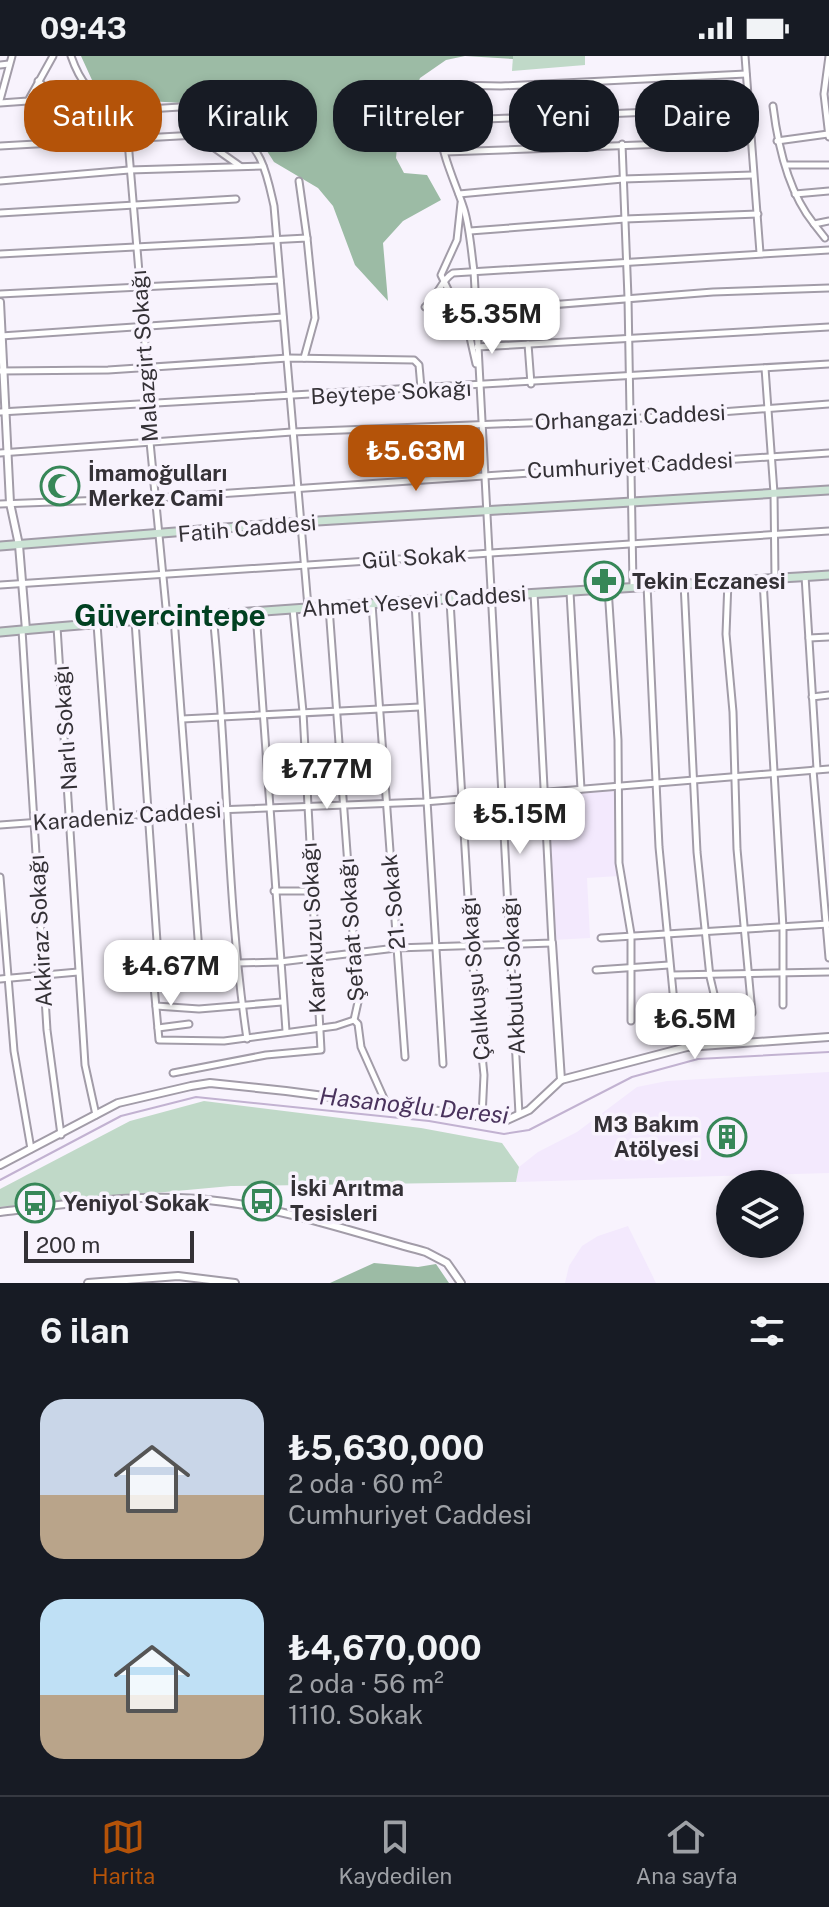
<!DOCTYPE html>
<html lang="tr">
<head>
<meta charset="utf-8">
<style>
  body { margin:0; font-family:"Public Sans",sans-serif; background:#242831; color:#f1f3f6; height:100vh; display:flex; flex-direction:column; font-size:30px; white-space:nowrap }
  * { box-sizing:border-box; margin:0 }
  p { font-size:26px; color:#9ea1a6 }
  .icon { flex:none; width:44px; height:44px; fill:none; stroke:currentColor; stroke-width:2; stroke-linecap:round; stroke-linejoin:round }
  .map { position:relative; height:1227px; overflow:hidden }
  .drawer { display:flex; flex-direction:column; background:#171b24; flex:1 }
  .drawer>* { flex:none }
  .hud { position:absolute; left:24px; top:24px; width:782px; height:72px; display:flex; gap:16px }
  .controls { position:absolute; left:716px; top:1114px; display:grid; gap:16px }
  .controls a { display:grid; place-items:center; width:88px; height:88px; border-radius:50%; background:#171b24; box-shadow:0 4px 12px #0003; font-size:40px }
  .scale { position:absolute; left:24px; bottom:20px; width:170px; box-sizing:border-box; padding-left:8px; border:4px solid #343136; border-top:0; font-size:22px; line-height:28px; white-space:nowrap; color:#343136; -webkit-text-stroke:6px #f8f3fd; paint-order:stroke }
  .price { position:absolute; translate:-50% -68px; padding:0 18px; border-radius:16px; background:#fff; color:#222; font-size:26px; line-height:52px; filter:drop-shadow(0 2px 4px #0008) }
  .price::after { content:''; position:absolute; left:50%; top:48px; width:24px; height:18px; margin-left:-12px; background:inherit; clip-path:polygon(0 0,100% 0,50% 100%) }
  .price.on { background:#b45309; color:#fff }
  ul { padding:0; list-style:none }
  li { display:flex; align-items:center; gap:24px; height:200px; padding:0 40px }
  li span { display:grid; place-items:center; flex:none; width:224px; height:160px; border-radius:24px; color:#555 }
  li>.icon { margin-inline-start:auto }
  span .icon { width:96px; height:96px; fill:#fffc; stroke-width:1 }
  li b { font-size:34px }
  h2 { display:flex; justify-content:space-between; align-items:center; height:96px; padding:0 40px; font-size:34px }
  .tag { padding:0 28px; border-radius:32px; background:#171b24; box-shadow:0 4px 12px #0003; font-size:28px; line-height:72px }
  .tag.on { background:#b45309; color:#fff }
  .status { display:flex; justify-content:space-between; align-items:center; height:56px; padding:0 40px; background:#171b24; direction:ltr }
  .status svg { height:22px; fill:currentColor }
  .menu { display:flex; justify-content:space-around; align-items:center; height:112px; border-top:2px solid #363941; background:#171b24; font-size:22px; color:#9ea1a6 }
  .menu a { display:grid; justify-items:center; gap:4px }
  .menu .on { color:#b45309 }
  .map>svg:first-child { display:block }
  .built { fill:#f3e9fd }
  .green { fill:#c0d9c8 }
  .forest { fill:#9cbba5 }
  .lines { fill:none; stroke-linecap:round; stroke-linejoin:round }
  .stream { stroke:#c2b2d1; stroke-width:2 }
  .minor-casing { stroke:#a29ca8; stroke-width:9 }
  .tertiary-casing { stroke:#a29ca8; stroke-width:10 }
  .secondary-casing { stroke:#a29ca8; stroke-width:11 }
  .minor { stroke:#fff; stroke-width:5 }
  .tertiary { stroke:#fff; stroke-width:6 }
  .secondary { stroke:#cce3d5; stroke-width:7 }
  .labels { text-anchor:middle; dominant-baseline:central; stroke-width:7; stroke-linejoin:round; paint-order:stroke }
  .street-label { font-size:22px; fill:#343136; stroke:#f8f3fd }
  .poi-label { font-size:22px; font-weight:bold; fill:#343136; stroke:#f8f3fd; text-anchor:start }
  .water-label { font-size:24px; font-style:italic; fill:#4a335d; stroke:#f8f3fd }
  .district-label { font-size:30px; font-weight:bold; fill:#014021; stroke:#f8f3fd }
</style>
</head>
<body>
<div class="status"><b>09:43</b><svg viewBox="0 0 49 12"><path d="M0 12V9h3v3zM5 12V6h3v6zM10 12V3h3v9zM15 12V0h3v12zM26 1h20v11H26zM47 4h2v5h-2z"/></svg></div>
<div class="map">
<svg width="829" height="1227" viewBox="0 0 829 1227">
  <rect width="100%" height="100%" fill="#f8f3fd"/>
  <g class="built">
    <polygon points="614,734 619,820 587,822 590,882 553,884 544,738"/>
    <polygon points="829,1016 829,1117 516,1126 519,1111 538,1096 577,1076 637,1031 667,1025"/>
    <polygon points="628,1170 656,1227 565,1227 569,1210 582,1190 598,1180"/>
  </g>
  <g class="green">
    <polygon points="513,0 585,0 585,9 512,15"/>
    <polygon points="204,1045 421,1072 502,1087 519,1111 516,1126 231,1130 0,1151 0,1133 130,1065"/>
  </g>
  <g class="forest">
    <polygon points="81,0 513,0 513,3 465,0 446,4 420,22 398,80 396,102 404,117 427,119 441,144 403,165 383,187 388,245 355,209 333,150 318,132 274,106 258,81 232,59 198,48 115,43 92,24"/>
    <polygon points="374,1207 418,1211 436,1208 449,1227 330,1227"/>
  </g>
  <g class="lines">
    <polyline class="stream" points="0,1124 121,1060 196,1041 429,1065 504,1078 529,1074 632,1021 698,1003 829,996"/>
    <g class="minor-casing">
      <g id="minor">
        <path d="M71,0C80,26 91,39 115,52"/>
        <polyline points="745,0 760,197"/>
        <polyline points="829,0 824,38 829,81"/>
        <polyline points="0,9 9,8"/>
        <polyline points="38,25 56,41 64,56"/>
        <polyline points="0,44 12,0"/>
        <polyline points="28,45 53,59 180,51"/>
        <polyline points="0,47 28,45 53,0"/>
        <path d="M773,50C778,91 788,136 814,168L829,165"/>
        <polyline points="439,65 747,52"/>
        <polyline points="196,79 240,110"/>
        <polyline points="128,85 150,348 150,386 167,562"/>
        <polyline points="777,85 828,78"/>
        <polyline points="622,88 628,242 633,529"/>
        <path d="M0,90L232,77C262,85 268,124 274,150L308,551"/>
        <polyline points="445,96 750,85"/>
        <polyline points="787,109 829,109"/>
        <polyline points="0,125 129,114 263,110"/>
        <polyline points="299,125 307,182"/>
        <polyline points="459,138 623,123 753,119"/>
        <polyline points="795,138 829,135"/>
        <polyline points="461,147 457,184 441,219 469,277 476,308"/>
        <polyline points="0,157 236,143"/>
        <polyline points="814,168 825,182"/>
        <polyline points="470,175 625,163 758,158"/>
        <polyline points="0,198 307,182 315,262 304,302"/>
        <polyline points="0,238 280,224"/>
        <path d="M425,251C438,241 440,225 453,217L829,194"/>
        <polyline points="475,255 713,236 829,232"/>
        <polyline points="1,280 283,261"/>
        <polyline points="528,288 531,328"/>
        <polyline points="477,291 829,271"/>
        <polyline points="765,312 774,437 775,522"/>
        <polyline points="0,315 108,314 288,302 414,304 419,309 421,332"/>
        <polyline points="0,356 829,308"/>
        <polyline points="0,397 292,376 628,363 829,348"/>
        <polyline points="0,448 157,442 829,397"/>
        <polyline points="805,520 817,713"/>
        <polyline points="763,524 783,872 783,949"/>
        <polyline points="728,525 726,578 733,656 737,793 752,957"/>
        <polyline points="684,527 697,796 710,921 718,955"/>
        <polyline points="0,529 829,475"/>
        <polyline points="647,529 659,791 675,957"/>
        <polyline points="608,532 618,684 619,807 631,878 631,965"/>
        <polyline points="570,536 581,733"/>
        <polyline points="450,545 471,891 484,1019 482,1061"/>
        <polyline points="415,547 443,1008"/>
        <polyline points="372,548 405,1001"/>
        <polyline points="329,551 358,946 354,964 358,968 361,991 386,1047"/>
        <polyline points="256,556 286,975"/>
        <path d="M213,559C228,700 226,842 247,983"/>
        <polyline points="174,562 200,909"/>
        <polyline points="135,565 158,900"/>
        <polyline points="97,568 111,762"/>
        <polyline points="57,571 85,1009 96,1059"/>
        <polyline points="22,574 47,974 61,1079"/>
        <polyline points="809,582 829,581"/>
        <polyline points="812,641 829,639"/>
        <polyline points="182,663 420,651"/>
        <polyline points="813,714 829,902"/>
        <polyline points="0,769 190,755 424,746 829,713"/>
        <polyline points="0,821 14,995 31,1093"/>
        <polyline points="274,835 312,835"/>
        <polyline points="601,882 829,868"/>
        <polyline points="596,914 669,909"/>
        <polyline points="672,919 829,916"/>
        <polyline points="0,923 78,916"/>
        <polyline points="156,950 199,953 282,946"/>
        <polyline points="354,964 336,970 224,985 159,984 153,919 159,909 280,906 396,892 552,887 534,537"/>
        <polyline points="158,972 189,968"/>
        <polyline points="173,1017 266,999 321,994 303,656 293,553"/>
        <path d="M519,1058L474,215C471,194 470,173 464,153C452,115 421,62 454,29L501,30L746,18"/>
      </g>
    </g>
    <g class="tertiary-casing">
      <g id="tertiary">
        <polyline points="0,246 10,447 19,489 26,574"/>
        <polyline points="561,1024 687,991 829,981"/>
        <polyline points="0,1109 118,1047 191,1030 210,1027 286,1035 507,1064 529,1054 561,1024 552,887"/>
        <path d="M0,1156C72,1147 152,1135 225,1146C293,1155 359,1178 426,1196L447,1207L461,1227"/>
        <polyline points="88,1227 178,1220 235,1227"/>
      </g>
    </g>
    <g class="secondary-casing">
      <g id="secondary">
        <polyline points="0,490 301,466 829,434"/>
        <path d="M0,576C276,551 553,537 829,519"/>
      </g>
    </g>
    <use href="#minor" class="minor"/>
    <use href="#tertiary" class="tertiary"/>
    <use href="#secondary" class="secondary"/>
  </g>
  <defs>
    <g id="mosque-ring" transform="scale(2)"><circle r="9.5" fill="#f8f3fd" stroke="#378758" stroke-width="1.5"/><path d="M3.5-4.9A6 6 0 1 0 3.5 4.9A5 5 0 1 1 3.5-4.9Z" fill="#378758"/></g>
    <g id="pharmacy-ring" transform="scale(2)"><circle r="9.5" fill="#f8f3fd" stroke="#378758" stroke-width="1.5"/><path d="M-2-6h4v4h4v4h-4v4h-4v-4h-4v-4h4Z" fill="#378758"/></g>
    <g id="building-ring" transform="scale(2)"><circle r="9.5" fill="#f8f3fd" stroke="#378758" stroke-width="1.5"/><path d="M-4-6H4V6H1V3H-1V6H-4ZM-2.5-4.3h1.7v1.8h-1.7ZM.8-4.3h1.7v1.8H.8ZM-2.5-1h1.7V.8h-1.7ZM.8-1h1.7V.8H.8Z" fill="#378758"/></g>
    <g id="bus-ring" transform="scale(2)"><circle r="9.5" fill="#f8f3fd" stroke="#378758" stroke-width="1.5"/><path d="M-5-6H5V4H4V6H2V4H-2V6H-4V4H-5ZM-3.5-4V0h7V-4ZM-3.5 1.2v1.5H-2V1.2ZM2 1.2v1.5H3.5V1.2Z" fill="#378758"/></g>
  </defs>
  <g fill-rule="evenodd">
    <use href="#mosque-ring" x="60" y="430"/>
    <use href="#pharmacy-ring" x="604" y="525"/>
    <use href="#building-ring" x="727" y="1081"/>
    <use href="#bus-ring" x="262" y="1145"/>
    <use href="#bus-ring" x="35" y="1147"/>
  </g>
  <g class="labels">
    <g class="street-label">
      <text transform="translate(144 300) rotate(-94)">Malazgirt Sokağı</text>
      <text transform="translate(391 336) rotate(-3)">Beytepe Sokağı</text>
      <text transform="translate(630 361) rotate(-3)">Orhangazi Caddesi</text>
      <text transform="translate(630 409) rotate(-3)">Cumhuriyet Caddesi</text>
      <text transform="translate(247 472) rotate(-5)">Fatih Caddesi</text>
      <text transform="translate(414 501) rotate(-4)">Gül Sokak</text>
      <text transform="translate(414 545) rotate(-4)">Ahmet Yesevi Caddesi</text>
      <text transform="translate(65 672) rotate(-94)">Narlı Sokağı</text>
      <text transform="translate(127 760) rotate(-4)">Karadeniz Caddesi</text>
      <text transform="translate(393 846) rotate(-95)">21. Sokak</text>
      <text transform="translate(313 872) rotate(-93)">Karakuzu Sokağı</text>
      <text transform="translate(351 874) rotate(-94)">Şefaat Sokağı</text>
      <text transform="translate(40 875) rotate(-93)">Akkiraz Sokağı</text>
      <text transform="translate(513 920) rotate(-93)">Akbulut Sokağı</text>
      <text transform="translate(475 923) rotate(-95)">Çalıkuşu Sokağı</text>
    </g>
    <g class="poi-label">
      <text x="88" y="417">İmamoğulları<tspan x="88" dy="25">Merkez Cami</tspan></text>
      <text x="632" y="525">Tekin Eczanesi</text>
      <text x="699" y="1068" text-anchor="end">M3 Bakım<tspan x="699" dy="25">Atölyesi</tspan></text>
      <text x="290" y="1132">İski Arıtma<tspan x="290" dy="25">Tesisleri</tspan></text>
      <text x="63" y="1147">Yeniyol Sokak</text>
    </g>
    <g class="water-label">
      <text transform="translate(414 1049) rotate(6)">Hasanoğlu Deresi</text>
    </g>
    <g class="district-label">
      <text x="170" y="559">Güvercintepe</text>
    </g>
  </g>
</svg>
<div class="controls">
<a><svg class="icon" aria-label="layers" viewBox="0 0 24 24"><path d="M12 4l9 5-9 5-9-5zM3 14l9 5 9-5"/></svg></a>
</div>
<div class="scale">200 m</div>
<b class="price" style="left:492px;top:300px">₺5.35M</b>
<b class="price on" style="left:416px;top:437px">₺5.63M</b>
<b class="price" style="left:327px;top:755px">₺7.77M</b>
<b class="price" style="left:520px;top:800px">₺5.15M</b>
<b class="price" style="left:171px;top:952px">₺4.67M</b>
<b class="price" style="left:695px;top:1005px">₺6.5M</b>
<div class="hud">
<a class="tag on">Satılık</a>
<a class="tag">Kiralık</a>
<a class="tag">Filtreler</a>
<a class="tag">Yeni</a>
<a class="tag">Daire</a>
</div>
</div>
<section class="drawer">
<h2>6 ilan<svg class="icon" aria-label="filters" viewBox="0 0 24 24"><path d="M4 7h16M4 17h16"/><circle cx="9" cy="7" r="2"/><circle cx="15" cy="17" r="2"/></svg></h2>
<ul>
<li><span style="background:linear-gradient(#c9d6e8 60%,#b9a48a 0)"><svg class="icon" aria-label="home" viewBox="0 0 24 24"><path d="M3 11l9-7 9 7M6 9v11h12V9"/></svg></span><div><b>₺5,630,000</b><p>2 oda · 60 m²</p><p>Cumhuriyet Caddesi</p></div></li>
<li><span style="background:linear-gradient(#bfe0f5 60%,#b9a48a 0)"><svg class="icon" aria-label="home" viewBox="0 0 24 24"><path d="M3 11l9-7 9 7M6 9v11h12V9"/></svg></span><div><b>₺4,670,000</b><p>2 oda · 56 m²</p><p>1110. Sokak</p></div></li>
</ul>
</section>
<nav class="menu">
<a class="on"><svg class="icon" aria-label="map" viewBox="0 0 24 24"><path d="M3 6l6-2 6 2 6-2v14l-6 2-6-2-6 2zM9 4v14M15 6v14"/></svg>Harita</a>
<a><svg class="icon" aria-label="saved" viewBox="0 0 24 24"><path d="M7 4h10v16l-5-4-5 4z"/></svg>Kaydedilen</a>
<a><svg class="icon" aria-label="home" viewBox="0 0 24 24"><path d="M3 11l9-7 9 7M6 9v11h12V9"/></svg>Ana sayfa</a>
</nav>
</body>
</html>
